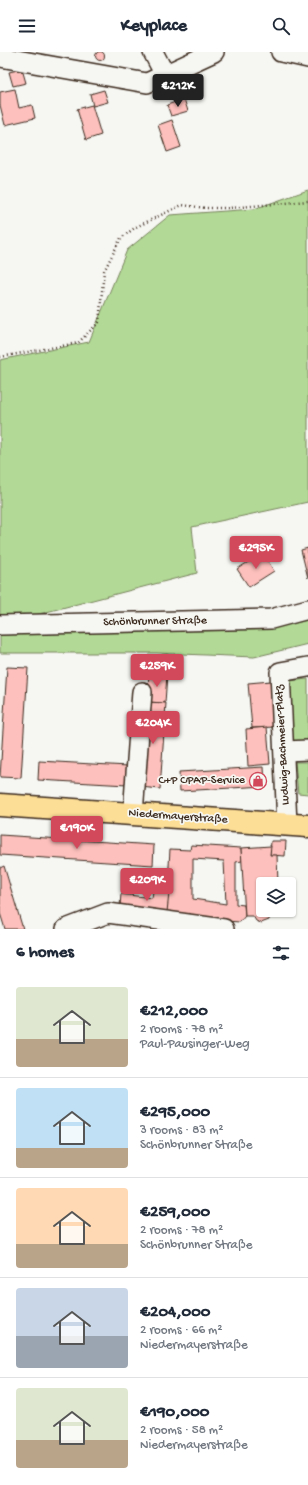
<!DOCTYPE html>
<html lang="en">
<head>
<meta charset="utf-8">
<style>
  body { margin:0; font-family:"Gochi Hand",sans-serif; background:#f2f2f3; color:#1f2937; height:100vh; display:flex; flex-direction:column; font-size:15px; white-space:nowrap }
  * { box-sizing:border-box; margin:0 }
  p { font-size:13px; color:#747a83 }
  .icon { flex:none; width:22px; height:22px; fill:none; stroke:currentColor; stroke-width:2; stroke-linecap:round; stroke-linejoin:round }
  .map { position:relative; height:877px; overflow:hidden }
  .drawer { display:flex; flex-direction:column; background:#fff; flex:1 }
  .drawer>* { flex:none }
  .fabs { position:absolute; left:256px; top:825px; display:grid; gap:8px }
  .fabs a { display:grid; place-items:center; width:40px; height:40px; border-radius:4px; background:#fff; box-shadow:0 1px 3px #0004; font-size:20px }
  .price { position:absolute; translate:-50% -34px; padding:0 9px; border-radius:4px; background:#d1495b; color:#fff; font-size:13px; line-height:26px; filter:drop-shadow(0 1px 2px #0008) }
  .price::after { content:''; position:absolute; left:50%; top:24px; width:12px; height:9px; margin-left:-6px; background:inherit; clip-path:polygon(0 0,100% 0,50% 100%) }
  .price.selected { background:#222; color:#fff }
  ul { padding:0; list-style:none }
  li { display:flex; align-items:center; gap:12px; height:100px; padding:0 16px }
  li+li { border-top:1px solid #e0e1e3 }
  li span { display:grid; place-items:center; flex:none; width:112px; height:80px; border-radius:4px; color:#555 }
  li>.icon { margin-inline-start:auto }
  span .icon { width:48px; height:48px; fill:#fffc; stroke-width:1 }
  li b { font-size:17px }
  h2 { display:flex; justify-content:space-between; align-items:center; height:48px; padding:0 16px; font-size:17px }
  header { display:flex; justify-content:space-between; align-items:center; height:52px; padding:0 16px; background:#fff; font-size:18px; font-weight:700 }
  .map>svg:first-child { display:block }
  .green { fill:#b2da96; stroke:#76825a }
  .building { fill:#fdc0bc; stroke:#3b2a1e; fill-rule:evenodd }
  .lines { fill:none; stroke-linecap:round; stroke-linejoin:round }
  .minor-casing { stroke:#3b2a1e; stroke-width:22 }
  .major-casing { stroke:#3b2a1e; stroke-width:25 }
  .path { stroke:#3b2a1e; stroke-width:2.5; stroke-dasharray:1 3; stroke-linecap:butt }
  .minor { stroke:#f6f6f2; stroke-width:19 }
  .major { stroke:#fdde96; stroke-width:22 }
  .labels { text-anchor:middle; dominant-baseline:central; stroke-width:3.5; stroke-linejoin:round; paint-order:stroke }
  .street-label { font-size:12px; fill:#3b2a1e; stroke:#f6f6f2 }
  .poi-label { font-size:12px; fill:#3b2a1e; stroke:#f6f6f2; text-anchor:end }
</style>
</head>
<body>
<header><svg class="icon" aria-label="menu" viewBox="0 0 24 24"><path d="M4 6h16M4 12h16M4 18h16"/></svg>Keyplace<svg class="icon" aria-label="search" viewBox="0 0 24 24"><circle cx="10" cy="10" r="6"/><path d="M15 15l6 6"/></svg></header>
<div class="map">
<svg width="308" height="877" viewBox="0 0 308 877">
  <rect width="100%" height="100%" fill="#f6f6f2"/>
  <filter id="ink" filterUnits="userSpaceOnUse"><feTurbulence type="fractalNoise" baseFrequency=".025" numOctaves="2"/><feDisplacementMap in="SourceGraphic" scale="8" xChannelSelector="R" yChannelSelector="G"/><feConvolveMatrix kernelMatrix="1 2 1 2 8 2 1 2 1" color-interpolation-filters="sRGB"/></filter>
  <g filter="url(#ink)">
    <g class="green">
      <polygon points="308,138 308,450 192,475 197,521 0,572 0,308 89,290 127,198 170,163 254,157"/>
      <polygon points="308,568 308,592 254,605 157,601 0,601 0,582 269,577"/>
      <polygon points="308,627 308,689 292,690 289,629"/>
      <polygon points="295,710 308,710 308,742 298,741"/>
    </g>
    <g class="building">
      <circle cx="100" cy="4" r="4.5"/>
      <polygon points="22,17 26,31 13,34 9,20"/>
      <polygon points="15,37 19,56 32,53 35,66 5,73 0,53 0,40"/>
      <polygon points="104,38 108,50 93,54 90,42"/>
      <polygon points="184,47 188,59 171,64 167,53"/>
      <polygon points="92,53 101,83 86,88 77,57"/>
      <polygon points="172,68 181,95 167,100 158,73"/>
      <polygon points="308,496 308,526 301,498"/>
      <polygon points="263,501 274,519 249,535 237,517"/>
      <polygon points="7,615 28,616 21,726 0,725"/>
      <polygon points="149,621 167,622 165,651 147,650"/>
      <polygon points="271,629 275,675 252,676 248,631"/>
      <polygon points="146,650 166,651 160,737 140,735"/>
      <polygon points="267,675 270,712 248,714 246,677"/>
      <polygon points="39,709 128,714 127,733 38,728"/>
      <polygon points="264,715 265,734 180,739 179,720"/>
      <polygon points="0,783 154,793 153,813 0,803"/>
      <polygon points="271,789 286,789 285,804 270,803"/>
      <path d="M191,793L241,796L242,809L236,810V852L244,853L245,864L240,870L166,865L170,797L190,798ZM193,807L224,809L226,852L193,847Z"/>
      <polygon points="271,794 270,803 277,803 278,832 263,832 263,858 280,858 280,861 270,862 269,868 261,871 256,869 253,864 245,864 241,796"/>
      <polygon points="4,814 23,877 5,877 0,861 0,816"/>
      <polygon points="153,839 169,841 167,860 120,854 121,842 152,846"/>
    </g>
    <g class="lines">
      <g class="minor-casing">
        <g id="minor">
          <polyline points="153,0 165,23"/>
          <polyline points="281,0 308,6"/>
          <polyline points="0,5 147,31 214,0"/>
          <polyline points="0,573 271,567 308,557"/>
          <polyline points="285,699 308,698"/>
          <polyline points="133,762 142,640"/>
          <polyline points="287,772 280,620 308,615"/>
          <polyline points="66,877 108,861 224,877"/>
        </g>
      </g>
      <g class="major-casing">
        <polyline id="major" points="0,753 308,774"/>
      </g>
      <polyline class="path" points="0,305 78,291 99,270 104,219 121,186 136,175 182,153 206,156 229,156 308,149"/>
      <use href="#minor" class="minor"/>
      <use href="#major" class="major"/>
    </g>
  </g>
  <defs>
    <g id="shop-ring" transform="scale(0.9)"><circle r="9.5" fill="#f6f6f2" stroke="#d1495b" stroke-width="1.5"/><path d="M-5-2.5h2.3a2.7 3.5 0 0 1 5.4 0H5L5.5 6h-11ZM-1.5-2.5h3a1.5 2.3 0 0 0-3 0Z" fill="#d1495b"/></g>
  </defs>
  <g fill-rule="evenodd">
    <use href="#shop-ring" x="258" y="729"/>
  </g>
  <g class="labels">
    <g class="street-label">
      <text transform="translate(155 570) rotate(-1)">Schönbrunner Straße</text>
      <text transform="translate(283 693) rotate(-93)">Ludwig-Bachmeier-Platz</text>
      <text transform="translate(178 765) rotate(4)">Niedermayerstraße</text>
    </g>
    <g class="poi-label">
      <text x="245" y="729">C+P CPAP-Service</text>
    </g>
  </g>
</svg>
<div class="fabs">
<a><svg class="icon" aria-label="layers" viewBox="0 0 24 24"><path d="M12 4l9 5-9 5-9-5zM3 14l9 5 9-5"/></svg></a>
</div>
<b class="price selected" style="left:178px;top:56px">€212K</b>
<b class="price" style="left:256px;top:518px">€295K</b>
<b class="price" style="left:157px;top:636px">€259K</b>
<b class="price" style="left:153px;top:693px">€204K</b>
<b class="price" style="left:77px;top:798px">€190K</b>
<b class="price" style="left:147px;top:850px">€209K</b>
</div>
<section class="drawer">
<h2>6 homes<svg class="icon" aria-label="filters" viewBox="0 0 24 24"><path d="M4 7h16M4 17h16"/><circle cx="9" cy="7" r="2"/><circle cx="15" cy="17" r="2"/></svg></h2>
<ul>
<li><span style="background:linear-gradient(#dfe7d0 65%,#b9a48a 0)"><svg class="icon" aria-label="home" viewBox="0 0 24 24"><path d="M3 11l9-7 9 7M6 9v11h12V9"/></svg></span><div><b>€212,000</b><p>2 rooms · 78 m²</p><p>Paul-Pausinger-Weg</p></div></li>
<li><span style="background:linear-gradient(#bfe0f5 75%,#b9a48a 0)"><svg class="icon" aria-label="home" viewBox="0 0 24 24"><path d="M3 11l9-7 9 7M6 9v11h12V9"/></svg></span><div><b>€295,000</b><p>3 rooms · 83 m²</p><p>Schönbrunner Straße</p></div></li>
<li><span style="background:linear-gradient(#ffd9b3 70%,#b9a48a 0)"><svg class="icon" aria-label="home" viewBox="0 0 24 24"><path d="M3 11l9-7 9 7M6 9v11h12V9"/></svg></span><div><b>€259,000</b><p>2 rooms · 78 m²</p><p>Schönbrunner Straße</p></div></li>
<li><span style="background:linear-gradient(#c9d6e8 60%,#9aa5b1 0)"><svg class="icon" aria-label="home" viewBox="0 0 24 24"><path d="M3 11l9-7 9 7M6 9v11h12V9"/></svg></span><div><b>€204,000</b><p>2 rooms · 66 m²</p><p>Niedermayerstraße</p></div></li>
<li><span style="background:linear-gradient(#dfe7d0 65%,#b9a48a 0)"><svg class="icon" aria-label="home" viewBox="0 0 24 24"><path d="M3 11l9-7 9 7M6 9v11h12V9"/></svg></span><div><b>€190,000</b><p>2 rooms · 58 m²</p><p>Niedermayerstraße</p></div></li>
</ul>
</section>
</body>
</html>
